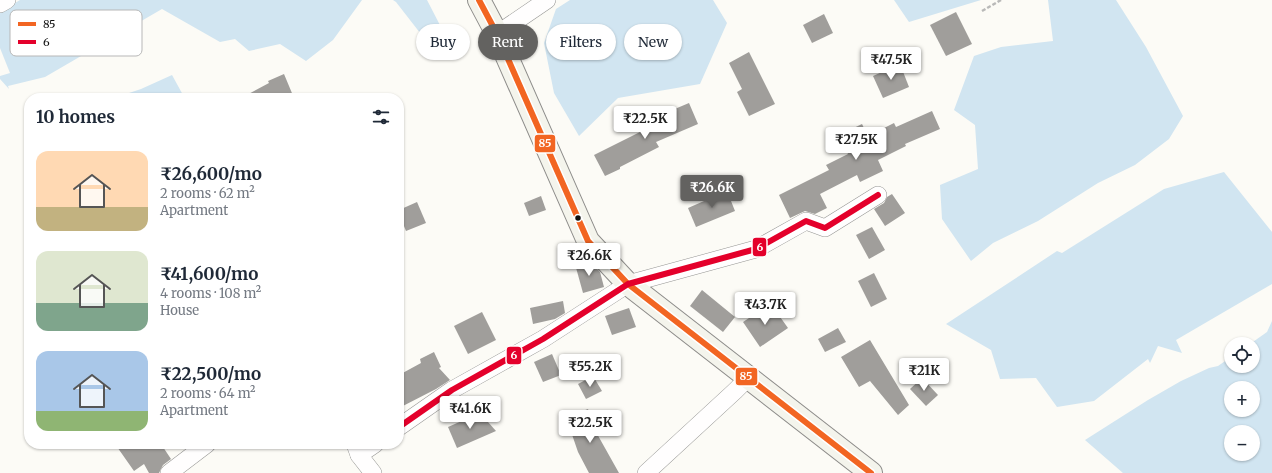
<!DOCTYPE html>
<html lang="en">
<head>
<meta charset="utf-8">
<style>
  body { margin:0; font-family:Merriweather,serif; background:#f2f2f3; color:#1f2937; height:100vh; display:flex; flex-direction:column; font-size:15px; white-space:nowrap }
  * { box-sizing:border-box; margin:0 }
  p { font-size:13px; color:#747a83 }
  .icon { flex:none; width:22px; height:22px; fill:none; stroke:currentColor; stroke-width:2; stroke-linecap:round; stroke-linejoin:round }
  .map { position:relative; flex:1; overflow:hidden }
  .side { position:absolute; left:24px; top:93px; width:380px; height:356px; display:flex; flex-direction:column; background:#fff; border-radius:16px; box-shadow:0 1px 3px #0004 }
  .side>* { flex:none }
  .top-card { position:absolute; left:416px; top:24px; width:380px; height:36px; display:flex; gap:8px }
  .fabs { position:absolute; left:1224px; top:337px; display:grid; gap:8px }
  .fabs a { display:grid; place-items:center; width:36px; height:36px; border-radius:50%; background:#fff; box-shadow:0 1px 3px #0004; font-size:20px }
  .price { position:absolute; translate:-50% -34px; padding:0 9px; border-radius:4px; background:#fff; color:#222; font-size:13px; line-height:26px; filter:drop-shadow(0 1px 2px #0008) }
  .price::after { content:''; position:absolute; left:50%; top:24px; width:12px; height:9px; margin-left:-6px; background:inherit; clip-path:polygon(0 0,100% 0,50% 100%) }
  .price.current { background:#636260; color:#fff }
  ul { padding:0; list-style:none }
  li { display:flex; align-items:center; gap:12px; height:100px; padding:0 12px }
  li span { display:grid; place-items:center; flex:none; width:112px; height:80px; border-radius:12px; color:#555 }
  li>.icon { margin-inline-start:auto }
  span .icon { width:48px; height:48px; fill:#fffc; stroke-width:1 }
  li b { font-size:17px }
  h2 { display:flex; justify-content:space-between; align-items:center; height:48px; padding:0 12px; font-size:17px }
  .pill { padding:0 14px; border-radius:18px; background:#fff; box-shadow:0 1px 3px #0004; font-size:14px; line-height:36px }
  .pill.current { background:#636260; color:#fff }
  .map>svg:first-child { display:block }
  .water { fill:#d1e5f1; fill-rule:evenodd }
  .building { fill:#a09e9b }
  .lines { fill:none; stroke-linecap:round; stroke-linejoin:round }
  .minor-casing { stroke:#969694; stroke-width:18 }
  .secondary-casing { stroke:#8d8c8a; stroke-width:24 }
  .path { stroke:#b9b9b8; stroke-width:2.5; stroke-dasharray:4 2; stroke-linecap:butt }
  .minor { stroke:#fffefe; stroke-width:17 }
  .secondary { stroke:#f4f4ec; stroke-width:22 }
  .bus-1-casing { stroke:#fff; stroke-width:9 }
  .bus-2-casing { stroke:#fff; stroke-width:9 }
  .bus-1 { stroke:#f26522; stroke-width:6 }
  .bus-2 { stroke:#e4002b; stroke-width:6 }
  .bus-dot { fill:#101010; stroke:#fff; stroke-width:1.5 }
  .key { fill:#fff; stroke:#b7b7b7; stroke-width:1 }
  .key-label { font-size:11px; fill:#101010 }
  .line-badge { stroke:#fff; stroke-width:1.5 }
  .badge-label { font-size:11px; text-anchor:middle; font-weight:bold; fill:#fff }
</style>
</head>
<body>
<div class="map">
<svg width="1272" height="473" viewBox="0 0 1272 473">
  <rect width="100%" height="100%" fill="#fcfbf6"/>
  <g class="water">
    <polygon points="20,0 362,0 333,40 306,61 280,44 249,51 235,39 220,42 162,9 45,77 8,86 9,89 0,79 0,76 10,73 0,48 0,12"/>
    <polygon points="393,0 427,0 443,31 424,38 396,2"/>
    <polygon points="570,0 713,0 727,23 700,84 618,98 579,136 554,93 544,43 556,9"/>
    <polygon points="894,0 981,0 909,22"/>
    <polygon points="1048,0 1116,0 1146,47 1183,116 1169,139 1135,165 1098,183 1038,221 993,243 971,261 942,219 940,185 978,169 975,125 954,110 974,56 1001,47 1053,41"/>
    <polygon points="172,75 183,95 189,98 114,98 141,89"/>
    <polygon points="1224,172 1272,232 1272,284 1176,340 1182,353 1158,346 1150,363 1148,359 1094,401 1057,407 1036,378 1000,379 991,350 946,324 1057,251 1062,253 1164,189"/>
    <path d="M1272,321V473H1123L1085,440L1148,400L1181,381L1209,368L1218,366L1231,357V366H1253V344H1250L1267,332ZM1231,388H1253V410H1231ZM1231,432H1253V454H1231Z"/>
  </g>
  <g class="building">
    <polygon points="956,12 972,44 946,56 930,25"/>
    <polygon points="824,14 833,33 812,43 803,25"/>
    <polygon points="749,52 775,104 749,116 737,92 742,89 729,63"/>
    <polygon points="900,64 909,87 883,98 873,76"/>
    <polygon points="284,74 294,98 241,98 269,83 268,81"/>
    <polygon points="689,103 698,124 656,142 659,147 620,167 620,169 605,176 594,155 672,116 670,111"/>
    <polygon points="932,111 940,129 905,144 906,146 878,160 883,171 860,182 857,175 820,194 827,208 815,214 805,211 790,218 779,195 829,170 826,165 848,154 839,135 862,124 868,136 894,123 896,127"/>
    <polygon points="727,191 735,211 696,227 688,208"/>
    <polygon points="892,194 905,213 885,226 874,209 884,203 887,197"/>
    <polygon points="541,196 546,210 529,216 524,203"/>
    <polygon points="417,202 426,223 406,231 399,214 399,210"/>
    <polygon points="872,227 885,250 869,259 856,235"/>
    <polygon points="589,260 600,272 604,287 583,293 575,264"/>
    <polygon points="874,273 887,299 871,307 858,281"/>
    <polygon points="702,290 735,317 723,332 690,306"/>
    <polygon points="563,301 565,313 555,319 533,324 530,308"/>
    <polygon points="767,306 774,317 778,314 788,328 760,347 743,322"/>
    <polygon points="629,308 636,327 612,335 605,316"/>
    <polygon points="482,312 496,340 468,354 454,326"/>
    <polygon points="838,328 846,342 825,352 818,339"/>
    <polygon points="870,340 909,405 898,415 870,381 859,387 841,357"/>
    <polygon points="434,352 441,367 439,368 450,380 436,389 399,408 399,375 421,363 420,359"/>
    <polygon points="552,354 561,375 543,382 534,362"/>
    <polygon points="593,376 602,391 586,399 578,384"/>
    <polygon points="922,378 938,395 926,406 910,389"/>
    <polygon points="588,409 596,432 619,473 589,473 578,452 566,417"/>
    <polygon points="480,413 496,431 457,448 448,427"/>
    <polygon points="115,444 161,444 171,459 163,465 159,473 149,473 144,464 134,471"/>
  </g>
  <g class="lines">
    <g class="minor-casing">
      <g id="minor">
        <polyline points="0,4 7,0"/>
        <polyline points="497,34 547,0"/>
        <polyline points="399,427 452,390 543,339 628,284 756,249 806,221 825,228 878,195"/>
        <polyline points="355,444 359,455 373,473"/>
        <polyline points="359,455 375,444"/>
        <polyline points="169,473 207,444"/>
        <polyline points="646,473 735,391 748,378"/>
      </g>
    </g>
    <g class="secondary-casing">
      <polyline id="secondary" points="479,0 497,34 588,241 628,284 871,473"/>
    </g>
    <polyline class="path" points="982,11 1001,0"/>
    <use href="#minor" class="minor"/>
    <use href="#secondary" class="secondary"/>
    <g class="bus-1-casing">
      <polyline id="bus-1" points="479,0 497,34 588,241 628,284 871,473"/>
    </g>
    <g class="bus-2-casing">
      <polyline id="bus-2" points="399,427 452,390 543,339 628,284 756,249 806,221 825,228 878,195"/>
    </g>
    <use href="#bus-1" class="bus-1"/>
    <use href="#bus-2" class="bus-2"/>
  </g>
  <circle class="bus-dot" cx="578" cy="218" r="3.5"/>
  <rect x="10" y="10" width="132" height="46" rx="6" class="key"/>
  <rect x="18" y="22" width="18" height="4" fill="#f26522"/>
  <rect x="18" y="40" width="18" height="4" fill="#e4002b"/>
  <g class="key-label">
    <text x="43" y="28">85</text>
    <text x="43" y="46">6</text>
  </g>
  <g class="line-badge">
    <rect x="534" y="134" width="22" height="19" rx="4" fill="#f26522"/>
    <rect x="752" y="237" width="15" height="20" rx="4" fill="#e4002b"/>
    <rect x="506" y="346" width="16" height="19" rx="4" fill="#e4002b"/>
    <rect x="735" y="367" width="23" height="19" rx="4" fill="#f26522"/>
  </g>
  <g class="badge-label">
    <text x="545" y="147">85</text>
    <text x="760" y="251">6</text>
    <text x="514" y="359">6</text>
    <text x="746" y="380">85</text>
  </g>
</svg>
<div class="fabs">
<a><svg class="icon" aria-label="locate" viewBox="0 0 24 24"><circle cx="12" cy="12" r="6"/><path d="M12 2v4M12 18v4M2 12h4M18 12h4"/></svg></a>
<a>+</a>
<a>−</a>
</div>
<b class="price" style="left:891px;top:81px">₹47.5K</b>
<b class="price" style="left:645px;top:140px">₹22.5K</b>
<b class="price" style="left:856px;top:161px">₹27.5K</b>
<b class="price current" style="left:712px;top:209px">₹26.6K</b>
<b class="price" style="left:589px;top:277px">₹26.6K</b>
<b class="price" style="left:765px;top:326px">₹43.7K</b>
<b class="price" style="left:590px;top:388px">₹55.2K</b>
<b class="price" style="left:924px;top:392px">₹21K</b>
<b class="price" style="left:470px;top:430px">₹41.6K</b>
<b class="price" style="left:590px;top:444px">₹22.5K</b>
<div class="top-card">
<a class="pill">Buy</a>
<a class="pill current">Rent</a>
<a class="pill">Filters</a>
<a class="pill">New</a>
</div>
<section class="side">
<h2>10 homes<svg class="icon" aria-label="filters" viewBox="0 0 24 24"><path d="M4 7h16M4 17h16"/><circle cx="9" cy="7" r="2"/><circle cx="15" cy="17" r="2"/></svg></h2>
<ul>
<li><span style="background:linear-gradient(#ffd9b3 70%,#c2b280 0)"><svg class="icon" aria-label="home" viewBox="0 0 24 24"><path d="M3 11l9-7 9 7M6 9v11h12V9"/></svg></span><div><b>₹26,600/mo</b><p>2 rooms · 62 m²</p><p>Apartment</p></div></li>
<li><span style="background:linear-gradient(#dfe7d0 65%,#7fa58c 0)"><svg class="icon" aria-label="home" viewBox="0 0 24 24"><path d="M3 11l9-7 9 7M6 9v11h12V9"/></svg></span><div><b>₹41,600/mo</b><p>4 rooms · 108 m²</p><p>House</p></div></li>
<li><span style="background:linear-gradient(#a9c7e8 75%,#8fb573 0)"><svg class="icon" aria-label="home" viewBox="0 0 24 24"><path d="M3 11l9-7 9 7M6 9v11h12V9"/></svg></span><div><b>₹22,500/mo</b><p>2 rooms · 64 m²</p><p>Apartment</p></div></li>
</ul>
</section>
</div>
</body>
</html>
